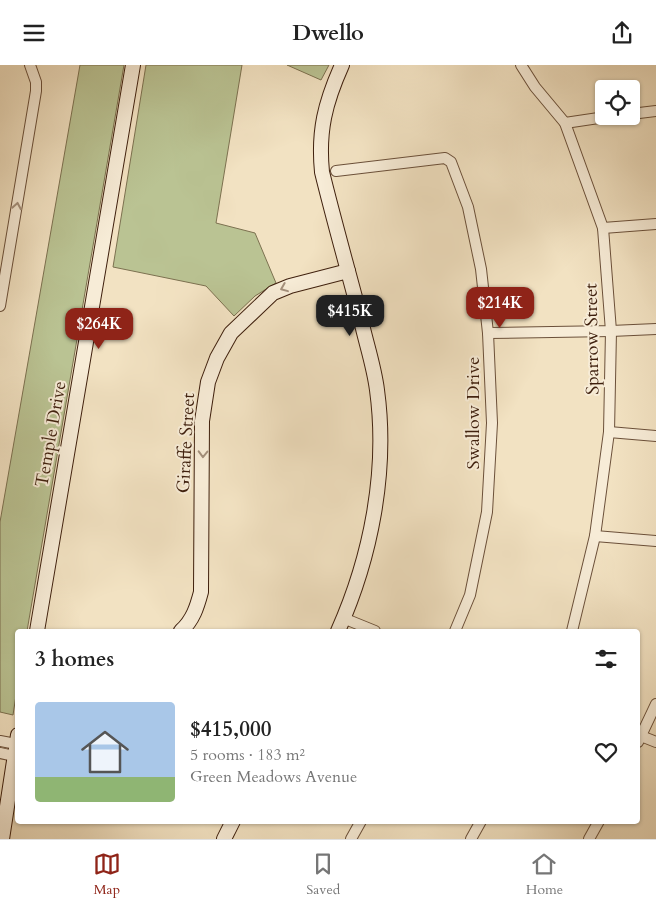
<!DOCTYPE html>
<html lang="en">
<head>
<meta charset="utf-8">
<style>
  body { margin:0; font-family:Cardo,serif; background:#f2f2f2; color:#222; height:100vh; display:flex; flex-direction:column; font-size:19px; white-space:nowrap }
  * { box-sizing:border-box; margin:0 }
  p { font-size:16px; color:#767676 }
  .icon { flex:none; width:28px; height:28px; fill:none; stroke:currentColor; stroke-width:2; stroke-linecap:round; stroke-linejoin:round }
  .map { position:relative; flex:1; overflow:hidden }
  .drawer { position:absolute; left:15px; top:564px; width:625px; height:195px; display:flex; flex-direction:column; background:#fff; border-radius:5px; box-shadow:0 1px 4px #0004 }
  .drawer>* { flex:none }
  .controls { position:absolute; left:595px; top:15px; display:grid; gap:10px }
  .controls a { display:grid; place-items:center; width:45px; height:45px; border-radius:5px; background:#fff; box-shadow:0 1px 4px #0004; font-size:25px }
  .price { position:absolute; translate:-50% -42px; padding:0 11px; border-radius:10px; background:#8f2418; color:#fff; font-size:16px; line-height:32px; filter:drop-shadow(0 1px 2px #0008) }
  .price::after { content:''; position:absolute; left:50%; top:30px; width:15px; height:11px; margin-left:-8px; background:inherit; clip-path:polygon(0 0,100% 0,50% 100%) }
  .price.active { background:#222; color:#fff }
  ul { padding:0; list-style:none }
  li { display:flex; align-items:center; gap:15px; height:125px; padding:0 20px }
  li span { display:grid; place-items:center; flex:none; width:140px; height:100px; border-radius:5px; color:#555 }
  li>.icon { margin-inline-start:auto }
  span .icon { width:60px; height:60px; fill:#fffc; stroke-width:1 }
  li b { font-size:21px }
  h2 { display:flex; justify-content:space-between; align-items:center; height:60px; padding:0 20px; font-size:21px }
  header { display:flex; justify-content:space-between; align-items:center; height:65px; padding:0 20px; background:#fff; font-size:22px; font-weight:700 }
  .tabs { display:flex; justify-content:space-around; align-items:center; height:70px; border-top:1px solid #e0e0e0; background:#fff; font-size:14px; color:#767676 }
  .tabs a { display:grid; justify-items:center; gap:2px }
  .tabs .active { color:#8f2418 }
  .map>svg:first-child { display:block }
  .green { fill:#bac393; stroke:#7c7150 }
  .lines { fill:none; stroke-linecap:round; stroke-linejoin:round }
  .street-casing { stroke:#6b503a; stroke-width:12 }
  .secondary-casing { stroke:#3e1f0d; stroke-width:16 }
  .street { stroke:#f7ecd7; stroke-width:10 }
  .secondary { stroke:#f7ecd7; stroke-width:14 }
  .oneway { stroke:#a4907c }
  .labels { text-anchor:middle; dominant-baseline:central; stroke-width:4; stroke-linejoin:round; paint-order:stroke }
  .street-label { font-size:18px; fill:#3e1f0d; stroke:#f7ecd7 }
</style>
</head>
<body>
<header><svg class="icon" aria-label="menu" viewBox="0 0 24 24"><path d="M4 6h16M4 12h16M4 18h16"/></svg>Dwello<svg class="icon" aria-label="share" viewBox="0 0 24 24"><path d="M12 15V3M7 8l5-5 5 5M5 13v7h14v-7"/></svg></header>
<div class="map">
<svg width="656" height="774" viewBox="0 0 656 774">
  <rect width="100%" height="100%" fill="#f2e2c2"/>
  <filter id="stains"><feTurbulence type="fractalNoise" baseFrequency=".004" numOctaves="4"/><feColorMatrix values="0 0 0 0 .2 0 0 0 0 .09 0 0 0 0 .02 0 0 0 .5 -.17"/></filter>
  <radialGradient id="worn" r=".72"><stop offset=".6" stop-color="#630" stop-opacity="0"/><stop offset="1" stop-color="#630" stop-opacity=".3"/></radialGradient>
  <g class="green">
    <polygon points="80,0 124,0 27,566 18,566 17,624 13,650 0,647 0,457"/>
    <polygon points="146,0 242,0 216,158 255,168 276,218 255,231 234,251 206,221 113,202"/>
    <polygon points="287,0 329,0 321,15"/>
  </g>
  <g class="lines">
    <g class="street-casing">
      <g id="street">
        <polyline points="521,0 535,22 565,58 603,163 611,266 609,367 595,471 572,566"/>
        <polyline points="631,49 656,46"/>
        <polyline points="565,58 612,51"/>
        <polyline points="336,106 445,93 451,97 468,142 481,204 488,268 492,358 487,447 470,530 455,566"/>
        <polyline points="603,163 656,159"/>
        <polyline points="0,241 36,26 36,17 30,0"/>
        <polyline points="488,268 611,266 656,264"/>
        <polyline points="609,367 656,371"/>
        <polyline points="595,471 656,476"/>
        <polyline points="343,553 375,566"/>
        <polyline points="641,671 656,677"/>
        <polyline points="0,676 16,679"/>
        <polyline points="638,677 656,639"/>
        <polyline points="0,688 14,691"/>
        <polyline points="351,774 361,756"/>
        <polyline points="471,774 481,756"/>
        <polyline points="589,774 599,756"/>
      </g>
    </g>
    <g class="secondary-casing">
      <g id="secondary">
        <polyline points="37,566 133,0"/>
        <path d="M181,566C193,555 197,542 201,527L202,356L208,317L217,293L231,268L273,228L290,221L348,206"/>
        <path d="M338,566C371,492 388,406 377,325C374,301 366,278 361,255C348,205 334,156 322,107C318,66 325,38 342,0"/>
        <polyline points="2,774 18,670"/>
        <polyline points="224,774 233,756"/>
      </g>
    </g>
    <use href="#street" class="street"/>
    <use href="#secondary" class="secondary"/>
  </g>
  <defs><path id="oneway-chevron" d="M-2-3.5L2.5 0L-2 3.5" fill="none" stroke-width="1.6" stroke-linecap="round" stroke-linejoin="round" transform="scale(1.25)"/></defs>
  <g class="oneway">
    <use href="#oneway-chevron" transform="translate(17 141) rotate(-80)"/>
    <use href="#oneway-chevron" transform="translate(284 223) rotate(158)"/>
    <use href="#oneway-chevron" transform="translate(203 389) rotate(91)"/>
  </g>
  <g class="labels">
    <g class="street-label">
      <text transform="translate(592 274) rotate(-91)">Sparrow Street</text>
      <text transform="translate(473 348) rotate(-90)">Swallow Drive</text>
      <text transform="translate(51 369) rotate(-80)">Temple Drive</text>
      <text transform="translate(186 378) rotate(-87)">Giraffe Street</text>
    </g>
  </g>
  <rect width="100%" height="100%" filter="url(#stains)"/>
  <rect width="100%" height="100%" fill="url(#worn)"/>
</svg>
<div class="controls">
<a><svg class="icon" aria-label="locate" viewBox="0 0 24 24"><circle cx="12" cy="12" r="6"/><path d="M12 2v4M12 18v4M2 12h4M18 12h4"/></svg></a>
</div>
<b class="price" style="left:500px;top:264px">$214K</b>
<b class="price active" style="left:350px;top:272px">$415K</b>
<b class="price" style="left:99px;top:285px">$264K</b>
<section class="drawer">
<h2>3 homes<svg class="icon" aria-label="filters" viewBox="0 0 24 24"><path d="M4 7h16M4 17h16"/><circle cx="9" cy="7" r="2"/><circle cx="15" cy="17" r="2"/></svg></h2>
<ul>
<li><span style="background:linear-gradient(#a9c7e8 75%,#8fb573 0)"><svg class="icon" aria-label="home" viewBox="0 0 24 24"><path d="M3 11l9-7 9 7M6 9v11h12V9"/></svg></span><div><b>$415,000</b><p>5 rooms · 183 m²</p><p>Green Meadows Avenue</p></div><svg class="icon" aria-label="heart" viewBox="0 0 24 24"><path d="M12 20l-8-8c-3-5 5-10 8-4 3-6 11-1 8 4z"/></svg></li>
</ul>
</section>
</div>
<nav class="tabs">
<a class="active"><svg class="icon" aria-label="map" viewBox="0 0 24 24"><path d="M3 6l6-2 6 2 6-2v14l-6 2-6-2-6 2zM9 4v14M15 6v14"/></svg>Map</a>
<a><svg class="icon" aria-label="saved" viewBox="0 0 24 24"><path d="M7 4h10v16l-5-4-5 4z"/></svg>Saved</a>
<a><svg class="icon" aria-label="home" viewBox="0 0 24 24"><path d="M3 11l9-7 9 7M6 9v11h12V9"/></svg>Home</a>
</nav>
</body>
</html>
